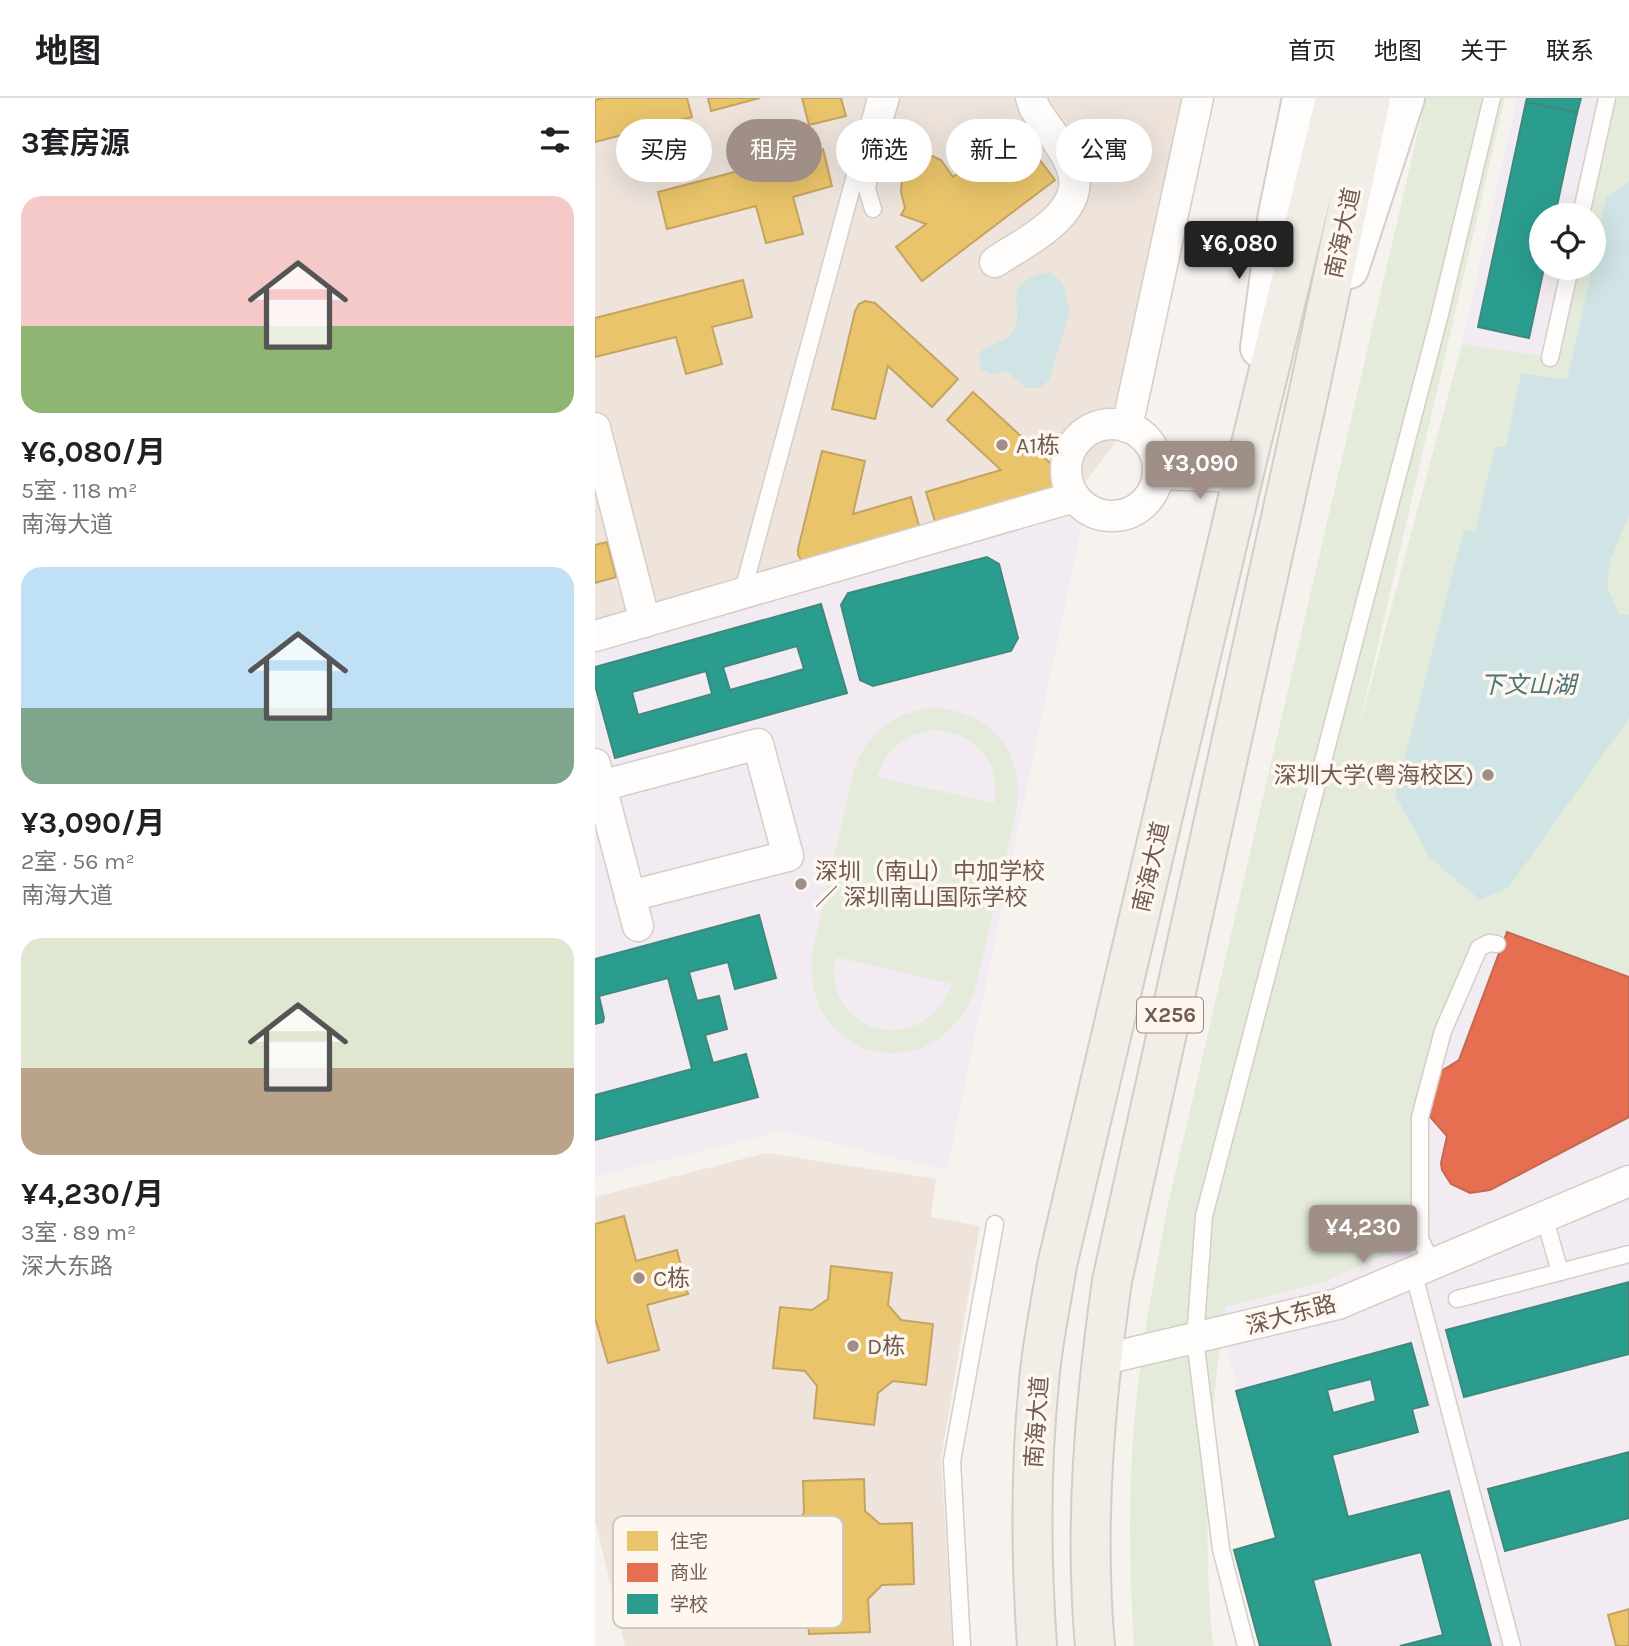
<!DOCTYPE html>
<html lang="zh">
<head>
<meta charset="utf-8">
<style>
  body { margin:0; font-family:Karla,"Noto Sans SC",sans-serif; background:#f6f6f6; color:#202124; height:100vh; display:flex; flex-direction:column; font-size:26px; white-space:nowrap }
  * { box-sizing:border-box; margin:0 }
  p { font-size:23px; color:#757577 }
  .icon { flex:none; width:38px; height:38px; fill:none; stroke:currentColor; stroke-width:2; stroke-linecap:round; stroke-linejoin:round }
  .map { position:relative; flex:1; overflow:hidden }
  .panel { display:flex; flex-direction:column; background:#fff; width:595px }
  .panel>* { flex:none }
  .hud { position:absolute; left:21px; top:21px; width:665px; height:63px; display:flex; gap:14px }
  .tools { position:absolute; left:934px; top:105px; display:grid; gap:14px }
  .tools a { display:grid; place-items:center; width:77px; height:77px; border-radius:50%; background:#fff; box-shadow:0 7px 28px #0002; font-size:35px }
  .price { position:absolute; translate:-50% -60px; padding:0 16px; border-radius:7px; background:#a08f87; color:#fff; font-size:23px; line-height:46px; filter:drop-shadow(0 2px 4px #0008) }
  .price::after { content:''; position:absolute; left:50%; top:42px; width:21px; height:16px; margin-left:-10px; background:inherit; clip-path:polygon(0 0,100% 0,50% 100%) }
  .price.selected { background:#222; color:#fff }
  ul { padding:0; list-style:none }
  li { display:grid; align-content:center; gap:14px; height:371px; padding:0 21px }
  li span { display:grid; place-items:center; height:217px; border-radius:21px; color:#555 }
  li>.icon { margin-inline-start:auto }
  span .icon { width:126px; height:126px; fill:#fffc; stroke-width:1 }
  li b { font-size:30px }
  h2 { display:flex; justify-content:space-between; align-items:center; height:84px; padding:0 21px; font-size:30px }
  .pill { padding:0 24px; border-radius:32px; background:#fff; box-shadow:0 7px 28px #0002; font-size:24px; line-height:63px }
  .pill.selected { background:#a08f87; color:#fff }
  header { display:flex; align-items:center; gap:42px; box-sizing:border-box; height:98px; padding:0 35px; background:#fff; border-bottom:2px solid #e0e0e0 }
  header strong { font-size:33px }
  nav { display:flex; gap:38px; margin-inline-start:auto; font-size:24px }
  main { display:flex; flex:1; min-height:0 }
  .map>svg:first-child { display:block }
  .residential { fill:#eee4dc }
  .education { fill:#f3ebf2; fill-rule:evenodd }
  .green { fill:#e5ebda; fill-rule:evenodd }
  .water { fill:#d0e4e5 }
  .homes { fill:#e9c46a; stroke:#c5a462; stroke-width:2 }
  .shops { fill:#e76f51; stroke:#c46951; stroke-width:2 }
  .schools { fill:#2a9d8f; stroke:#3f897c; stroke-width:2; fill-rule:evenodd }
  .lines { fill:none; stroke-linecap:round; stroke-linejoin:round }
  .lane-casing { stroke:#d4cec9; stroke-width:19 }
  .street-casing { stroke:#d4cec9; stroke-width:33 }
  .secondary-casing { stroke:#d4cec9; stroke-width:42 }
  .primary-casing { stroke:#d4ccc8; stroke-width:42 }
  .lane { stroke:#fefdfc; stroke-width:16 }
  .street { stroke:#fefdfc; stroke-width:30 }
  .secondary { stroke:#fefdfc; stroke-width:38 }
  .primary { stroke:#f1ede7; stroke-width:38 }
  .poi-dot { fill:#a08f87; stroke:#fdf7f0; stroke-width:2.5 }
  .labels { text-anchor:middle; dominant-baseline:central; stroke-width:7; stroke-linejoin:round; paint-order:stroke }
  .shield { fill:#fdf7f0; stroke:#9b8980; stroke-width:2 }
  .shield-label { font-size:21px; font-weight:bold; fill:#715a50 }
  .street-label { font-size:23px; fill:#715a50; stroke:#fdf7f0 }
  .poi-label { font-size:23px; fill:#715a50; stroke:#fdf7f0; text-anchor:start }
  .water-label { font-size:24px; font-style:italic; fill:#49757b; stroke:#fdf7f0 }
  .key { fill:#fdf7f0; stroke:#d3c8c0; stroke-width:2 }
  .key-label { font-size:19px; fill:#715a50 }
</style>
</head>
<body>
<header>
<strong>地图</strong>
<nav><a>首页</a><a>地图</a><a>关于</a><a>联系</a></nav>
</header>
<main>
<section class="panel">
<h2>3套房源<svg class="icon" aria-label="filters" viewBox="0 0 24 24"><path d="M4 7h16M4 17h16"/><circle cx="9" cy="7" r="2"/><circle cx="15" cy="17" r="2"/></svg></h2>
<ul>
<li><span style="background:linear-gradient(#f6c9c9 60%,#8fb573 0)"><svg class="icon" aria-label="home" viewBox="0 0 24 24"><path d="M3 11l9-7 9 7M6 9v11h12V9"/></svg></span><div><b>¥6,080/月</b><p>5室 · 118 m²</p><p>南海大道</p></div></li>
<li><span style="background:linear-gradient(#bfe0f5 65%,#7fa58c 0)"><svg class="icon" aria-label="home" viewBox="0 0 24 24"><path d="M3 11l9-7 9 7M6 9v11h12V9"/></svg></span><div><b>¥3,090/月</b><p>2室 · 56 m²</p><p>南海大道</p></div></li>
<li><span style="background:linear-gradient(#dfe7d0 60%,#b9a48a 0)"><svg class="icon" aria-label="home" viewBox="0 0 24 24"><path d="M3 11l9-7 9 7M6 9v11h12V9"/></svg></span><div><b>¥4,230/月</b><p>3室 · 89 m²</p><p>深大东路</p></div></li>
</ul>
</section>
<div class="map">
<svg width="1034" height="1548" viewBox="0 0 1034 1548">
  <rect width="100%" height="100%" fill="#f6f2ee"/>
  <g class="residential">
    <polygon points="0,0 603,0 532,329 479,399 0,538"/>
    <polygon points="171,1055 341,1081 336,1119 385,1128 346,1361 358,1548 30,1548 0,1422 0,1099"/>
  </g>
  <g class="education">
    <path d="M922,0H1034V1548H665L639,1452L681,1439L622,1212L638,1108L867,246ZM947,117H999V170H947Z"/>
    <polygon points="492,402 352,1072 186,1033 0,1079 0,538"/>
  </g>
  <g class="green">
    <path d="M831,0H910L762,637L867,246L955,259L975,170H999V117H986L1012,0H1034V879L912,834L884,850L825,1019V1141L731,1183L631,1209C613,1322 607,1434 618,1548H539C533,1455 533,1362 545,1270C551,1217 563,1164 572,1111Z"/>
    <path d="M338,609C397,615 428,650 422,709L380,892C341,995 206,965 217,855L259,672C274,632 296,616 338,609ZM339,632C381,636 406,662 399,705L282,679C291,651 310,637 339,632ZM240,859L357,886C328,963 227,936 240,859Z"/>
  </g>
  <g class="water">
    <polygon points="1034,84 1034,418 1015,463 1012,488 1024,516 1034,517 1034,620 914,789 885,802 835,760 800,697 869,432 880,434 900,348 911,349 926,275 966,281 973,279 997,170 999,170 999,157 1011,99"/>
    <path d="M454,174L467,184L475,213L454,282L445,290H431L411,273L397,277L386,271L384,256C393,244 407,247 416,236C435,215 398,185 454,174Z"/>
  </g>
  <g class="homes">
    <polygon points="8,0 92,0 97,19 0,44 0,2"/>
    <polygon points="113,0 165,0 116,13"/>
    <polygon points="207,0 246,0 251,18 214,27"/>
    <polygon points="388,28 414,63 434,48 460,82 327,183 301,149 331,126 306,117 310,110 306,94 307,80 311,73 325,64 327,57 337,58 346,62 358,79 370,69 357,52"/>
    <polygon points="228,51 237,88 198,99 208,136 171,145 161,108 72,131 63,94"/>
    <polygon points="148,182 157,219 117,229 127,266 91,276 81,239 0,259 0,220"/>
    <polygon points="270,203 280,205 363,281 337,309 293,268 280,321 237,311 260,213 264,206"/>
    <polygon points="378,294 465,374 469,382 468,388 342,430 331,394 406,372 352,322"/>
    <polygon points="227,353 270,363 258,416 316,399 326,435 208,464 203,457 203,451"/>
    <polygon points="12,444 21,479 0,485 0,447"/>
    <polygon points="29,1118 41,1163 82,1152 93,1196 52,1207 64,1252 13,1265 0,1220 0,1126"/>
    <polygon points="236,1168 297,1175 293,1207 306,1222 338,1226 331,1287 298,1283 283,1295 279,1327 219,1320 222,1288 210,1273 178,1270 185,1209 217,1212 233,1201"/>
    <polygon points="269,1381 270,1413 285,1426 317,1425 319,1486 287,1487 273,1501 275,1534 214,1536 212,1504 198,1490 165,1492 163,1431 196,1430 209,1415 208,1383"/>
    <polygon points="1034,1511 1034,1548 1021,1548 1013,1517"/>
  </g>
  <polygon class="shops" points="912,834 1034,879 1034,1019 895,1092 875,1095 856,1086 847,1072 846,1065 852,1038 836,1020 831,1009 840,977 864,962"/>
  <g class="schools">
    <polygon points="932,0 986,0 982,15 931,4"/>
    <polygon points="931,4 982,15 960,117 947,117 947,170 949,170 934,240 883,229"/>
    <polygon points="392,459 404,466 423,540 416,553 278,588 265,582 246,507 253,495"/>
    <path d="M226,506L252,595L20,660L0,587V569ZM202,548L209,571L135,592L128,569ZM111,573L117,596L43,617L37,594Z"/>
    <polygon points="164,817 181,880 140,891 133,864 94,874 102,903 124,898 132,931 110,937 118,965 151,956 163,999 0,1042 0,997 97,971 73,880 4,898 9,920 8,924 0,926 0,861"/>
    <polygon points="1034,1184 1034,1256 869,1299 851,1232"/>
    <path d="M816,1245L833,1307L817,1311L823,1334L737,1357L753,1419L854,1393L896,1548H805L848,1537L826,1454L718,1482L736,1548H665L639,1452L681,1440L641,1293ZM776,1281L781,1303L738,1315L732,1292Z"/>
    <polygon points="1034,1354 1034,1420 910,1453 893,1391"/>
  </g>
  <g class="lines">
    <g class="lane-casing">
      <g id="lane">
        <polyline points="278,111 272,91 276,67 296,0"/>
        <polyline points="986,117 1012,0"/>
        <polyline points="955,260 975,170"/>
        <polyline points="147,496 281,0"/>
        <polyline points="949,1118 965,1174"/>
        <polyline points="837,1165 825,1141 825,1019 848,933 884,850 894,845 902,846"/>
        <polyline points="818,1173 917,1548"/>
        <polyline points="862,1201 1034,1156"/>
        <polyline points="367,1548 357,1363 400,1126"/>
        <polyline points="651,1548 626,1451 600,1241 609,1118 845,216 897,0"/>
      </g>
    </g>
    <g class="street-casing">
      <g id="street">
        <path d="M400,164C432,142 497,114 475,65C466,45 450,28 439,9L436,0"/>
        <circle cx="517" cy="372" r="46"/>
        <polyline points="532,329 603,0"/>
        <polyline points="0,330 50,524"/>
        <polyline points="563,376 648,379"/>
        <polyline points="0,538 479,399"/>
        <polyline points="0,666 43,828"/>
        <polyline points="6,688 163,646 193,758 35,798"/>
        <polyline points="506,1262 743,1206 1034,1083"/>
      </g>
    </g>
    <g class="secondary-casing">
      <g id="secondary">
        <polyline points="754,171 810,0"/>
        <polyline points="665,250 683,116 707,0"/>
      </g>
    </g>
    <g class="primary-casing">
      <g id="primary">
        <path d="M442,1548C436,1461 435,1372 444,1284C447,1245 456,1206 462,1167L648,379L740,0"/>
        <path d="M500,1548C489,1426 500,1304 517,1183L714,293L776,0"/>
      </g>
    </g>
    <use href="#lane" class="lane"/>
    <use href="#street" class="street"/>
    <use href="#secondary" class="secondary"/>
    <use href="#primary" class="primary"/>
  </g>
  <g class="poi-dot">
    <circle cx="407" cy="347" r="7"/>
    <circle cx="893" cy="677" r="7"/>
    <circle cx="206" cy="786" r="7"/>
    <circle cx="44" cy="1180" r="7"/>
    <circle cx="258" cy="1248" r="7"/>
  </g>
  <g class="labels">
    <rect class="shield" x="542" y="899.5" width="66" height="35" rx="5"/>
    <g class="shield-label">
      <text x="575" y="917">X256</text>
    </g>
    <g class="street-label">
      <text transform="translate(748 135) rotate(-78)">南海大道</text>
      <text transform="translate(556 769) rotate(-77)">南海大道</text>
      <text transform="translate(696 1217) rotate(-15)">深大东路</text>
      <text transform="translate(442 1324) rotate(-86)">南海大道</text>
    </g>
    <g class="poi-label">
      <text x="421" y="347">A1栋</text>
      <text x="879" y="677" text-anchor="end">深圳大学(粤海校区)</text>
      <text x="220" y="773">深圳（南山）中加学校<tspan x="220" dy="26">／ 深圳南山国际学校</tspan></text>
      <text x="58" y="1180">C栋</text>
      <text x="272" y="1248">D栋</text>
    </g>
    <g class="water-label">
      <text x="933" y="587">下文山湖</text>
    </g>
  </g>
  <rect x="18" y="1418" width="230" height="112" rx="10" class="key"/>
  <rect x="32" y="1433" width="31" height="20" fill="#e9c46a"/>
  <rect x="32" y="1465" width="31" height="19" fill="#e76f51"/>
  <rect x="32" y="1496" width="31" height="20" fill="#2a9d8f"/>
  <g class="key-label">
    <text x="75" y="1450">住宅</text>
    <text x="75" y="1481">商业</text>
    <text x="75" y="1513">学校</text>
  </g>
</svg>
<div class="tools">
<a><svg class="icon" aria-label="locate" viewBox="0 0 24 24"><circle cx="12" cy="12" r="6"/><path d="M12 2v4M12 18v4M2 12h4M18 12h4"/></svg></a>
</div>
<b class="price selected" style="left:644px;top:183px">¥6,080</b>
<b class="price" style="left:605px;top:403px">¥3,090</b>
<b class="price" style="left:768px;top:1167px">¥4,230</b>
<div class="hud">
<a class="pill">买房</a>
<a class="pill selected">租房</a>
<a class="pill">筛选</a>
<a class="pill">新上</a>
<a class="pill">公寓</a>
</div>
</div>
</main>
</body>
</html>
